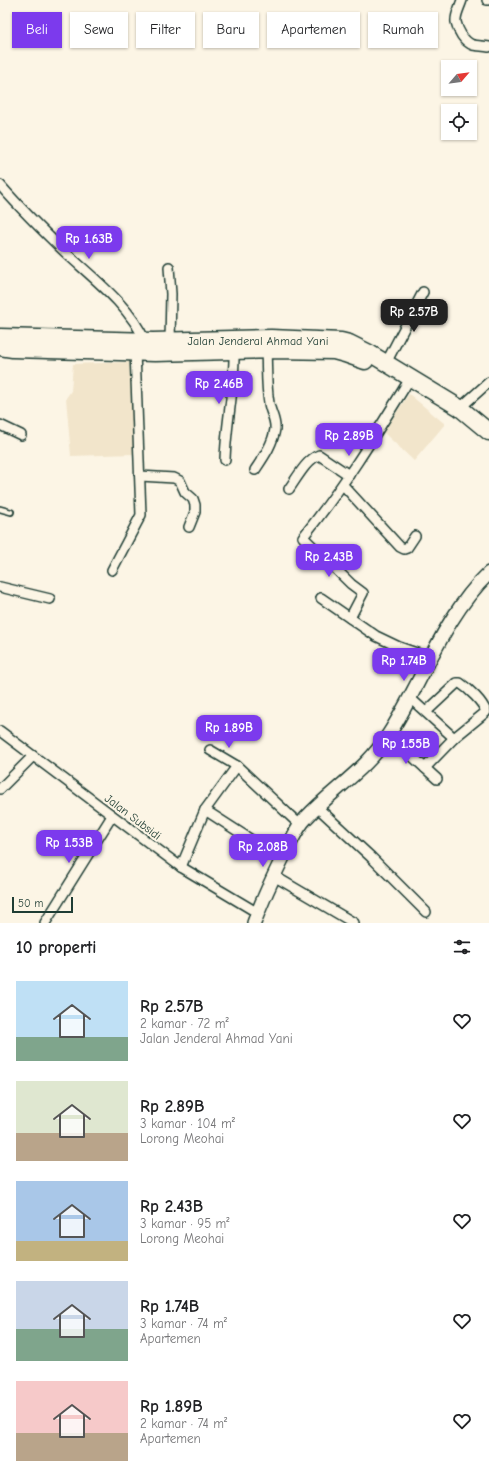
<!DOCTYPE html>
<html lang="id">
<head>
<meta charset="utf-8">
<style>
  body { margin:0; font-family:"Comic Neue",sans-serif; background:#f2f2f2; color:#202124; height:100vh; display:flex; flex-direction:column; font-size:15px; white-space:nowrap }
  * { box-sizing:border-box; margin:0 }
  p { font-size:13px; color:#757577 }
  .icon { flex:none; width:22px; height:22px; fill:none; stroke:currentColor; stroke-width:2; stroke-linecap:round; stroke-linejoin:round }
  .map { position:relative; height:923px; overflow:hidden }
  .sheet { display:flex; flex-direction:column; background:#fff; flex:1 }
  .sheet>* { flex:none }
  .hud { position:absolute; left:12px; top:12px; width:465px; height:36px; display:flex; gap:8px }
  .needle { width:26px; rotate:62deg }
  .controls { position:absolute; left:441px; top:60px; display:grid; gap:8px }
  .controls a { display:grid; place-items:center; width:36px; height:36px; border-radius:0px; background:#fff; box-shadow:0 1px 3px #0004; font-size:20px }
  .scale { position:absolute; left:12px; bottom:10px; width:61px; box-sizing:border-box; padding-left:4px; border:2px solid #1f3d34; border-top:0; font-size:11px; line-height:14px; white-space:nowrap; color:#1f3d34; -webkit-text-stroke:3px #fcf5e5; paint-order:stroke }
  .price { position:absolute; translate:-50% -34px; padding:0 9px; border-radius:8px; background:#7c3aed; color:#fff; font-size:13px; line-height:26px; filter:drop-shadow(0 1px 2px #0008) }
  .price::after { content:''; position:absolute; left:50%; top:24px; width:12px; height:9px; margin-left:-6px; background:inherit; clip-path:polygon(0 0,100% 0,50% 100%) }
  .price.selected { background:#222; color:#fff }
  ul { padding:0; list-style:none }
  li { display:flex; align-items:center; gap:12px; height:100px; padding:0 16px }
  li span { display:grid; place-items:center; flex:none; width:112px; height:80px; border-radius:0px; color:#555 }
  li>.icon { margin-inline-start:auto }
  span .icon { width:48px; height:48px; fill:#fffc; stroke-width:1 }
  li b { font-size:17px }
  h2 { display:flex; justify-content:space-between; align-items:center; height:48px; padding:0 16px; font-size:17px }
  .tag { padding:0 14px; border-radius:0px; background:#fff; box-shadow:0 1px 3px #0004; font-size:14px; line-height:36px }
  .tag.selected { background:#7c3aed; color:#fff }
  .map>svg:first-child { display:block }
  .built { fill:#f2e5cb }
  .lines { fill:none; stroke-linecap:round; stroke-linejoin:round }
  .lane-casing { stroke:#1f3d34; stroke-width:8 }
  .street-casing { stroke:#1f3d34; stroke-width:12 }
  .secondary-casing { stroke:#1f3d34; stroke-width:16 }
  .highway-casing { stroke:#1f3d34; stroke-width:19 }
  .lane { stroke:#fcf5e5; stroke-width:4.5 }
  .street { stroke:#fcf5e5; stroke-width:9 }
  .secondary { stroke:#fcf5e5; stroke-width:13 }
  .highway { stroke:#fcf5e5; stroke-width:16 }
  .labels { text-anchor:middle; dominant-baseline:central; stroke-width:4; stroke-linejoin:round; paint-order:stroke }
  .street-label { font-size:12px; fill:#1f3d34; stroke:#fcf5e5 }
</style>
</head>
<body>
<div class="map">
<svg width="489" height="923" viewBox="0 0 489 923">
  <rect width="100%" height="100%" fill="#fcf5e5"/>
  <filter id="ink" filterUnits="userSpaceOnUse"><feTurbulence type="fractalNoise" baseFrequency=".025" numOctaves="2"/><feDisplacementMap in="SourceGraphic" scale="8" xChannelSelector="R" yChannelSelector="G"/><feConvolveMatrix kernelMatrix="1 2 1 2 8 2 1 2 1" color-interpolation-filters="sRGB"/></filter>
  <g filter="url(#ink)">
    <g class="built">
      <polygon points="131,362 134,454 71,456 66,398 71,391 73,364"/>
      <polygon points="409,394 445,424 414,461 383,432"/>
    </g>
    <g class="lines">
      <g class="lane-casing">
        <polyline id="lane" points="0,509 11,512"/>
      </g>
      <g class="street-casing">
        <g id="street">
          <path d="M462,0C460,7 455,15 456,22C458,31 464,42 473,45C478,46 484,46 489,47"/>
          <polyline points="487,0 489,0"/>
          <path d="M0,185C21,209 43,231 66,253C93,278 130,306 145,341"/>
          <polyline points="169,267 171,294 170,341"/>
          <polyline points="386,363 423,292"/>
          <polyline points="460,408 489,382"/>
          <polyline points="0,425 21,435"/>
          <path d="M225,460C226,423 235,387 234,351"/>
          <path d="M255,470C263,458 273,444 275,429C276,419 270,412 269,403C266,386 267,368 266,350"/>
          <polyline points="140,476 174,478 180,481 185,492 193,499 195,505 195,512 189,527"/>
          <polyline points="343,485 400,547 404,549 407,548 415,536"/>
          <path d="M289,489C297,478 306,460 319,455L349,475"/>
          <polyline points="112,570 141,515 135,351"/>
          <polyline points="0,587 50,599"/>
          <polyline points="321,598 376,636 399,647 431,658"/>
          <path d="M350,618L363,593L351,584L303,537C342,489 374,437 406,385"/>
          <path d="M410,698L454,738L486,712C483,702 469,689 460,683H457L426,712"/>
          <polyline points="0,731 181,867 258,913"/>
          <polyline points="389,735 437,779"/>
          <polyline points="210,750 237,766 300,825"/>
          <polyline points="425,768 454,738"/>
          <polyline points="0,789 33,756"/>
          <polyline points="317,807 371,857 426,912"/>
          <polyline points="205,810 267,850"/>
          <polyline points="181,867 205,810 237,766"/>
          <polyline points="274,876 354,923"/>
          <polyline points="45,923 112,816"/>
        </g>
      </g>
      <g class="secondary-casing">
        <path id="secondary" d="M254,923C263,898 274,875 286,851C292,840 297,827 306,818C334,788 367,770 389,734C423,681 443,617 489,573"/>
      </g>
      <g class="highway-casing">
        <g id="highway">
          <polyline points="0,337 153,341 271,338 341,341 349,343 371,354 460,408 489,432"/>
          <polyline points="0,347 13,349 155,353 274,350 334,351 345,354 365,361"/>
        </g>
      </g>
      <use href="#lane" class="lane"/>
      <use href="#street" class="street"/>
      <use href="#secondary" class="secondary"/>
      <use href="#highway" class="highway"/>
    </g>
  </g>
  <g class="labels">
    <g class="street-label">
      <text x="258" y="341">Jalan Jenderal Ahmad Yani</text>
      <text transform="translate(133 817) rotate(37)">Jalan Subsidi</text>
    </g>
  </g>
</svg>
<div class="controls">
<a><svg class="needle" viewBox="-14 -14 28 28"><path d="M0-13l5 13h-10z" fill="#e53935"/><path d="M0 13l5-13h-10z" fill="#757577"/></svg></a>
<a><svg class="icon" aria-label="locate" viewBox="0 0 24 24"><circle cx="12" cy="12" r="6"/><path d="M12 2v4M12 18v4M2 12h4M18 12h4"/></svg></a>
</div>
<div class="scale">50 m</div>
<b class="price" style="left:89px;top:260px">Rp 1.63B</b>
<b class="price selected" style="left:414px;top:333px">Rp 2.57B</b>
<b class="price" style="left:219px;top:405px">Rp 2.46B</b>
<b class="price" style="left:349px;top:457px">Rp 2.89B</b>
<b class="price" style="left:329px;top:578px">Rp 2.43B</b>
<b class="price" style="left:404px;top:682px">Rp 1.74B</b>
<b class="price" style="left:229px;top:749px">Rp 1.89B</b>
<b class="price" style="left:406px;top:765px">Rp 1.55B</b>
<b class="price" style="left:69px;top:864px">Rp 1.53B</b>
<b class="price" style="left:263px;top:868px">Rp 2.08B</b>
<div class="hud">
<a class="tag selected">Beli</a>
<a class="tag">Sewa</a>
<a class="tag">Filter</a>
<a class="tag">Baru</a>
<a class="tag">Apartemen</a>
<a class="tag">Rumah</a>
</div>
</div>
<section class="sheet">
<h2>10 properti<svg class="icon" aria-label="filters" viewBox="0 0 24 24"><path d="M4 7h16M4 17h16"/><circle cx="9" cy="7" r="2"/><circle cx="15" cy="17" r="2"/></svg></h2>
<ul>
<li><span style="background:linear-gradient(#bfe0f5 70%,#7fa58c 0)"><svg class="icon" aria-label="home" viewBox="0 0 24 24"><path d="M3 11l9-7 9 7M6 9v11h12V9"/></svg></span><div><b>Rp 2.57B</b><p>2 kamar · 72 m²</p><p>Jalan Jenderal Ahmad Yani</p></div><svg class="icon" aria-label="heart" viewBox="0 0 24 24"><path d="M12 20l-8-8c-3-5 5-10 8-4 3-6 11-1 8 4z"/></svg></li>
<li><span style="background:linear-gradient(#dfe7d0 65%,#b9a48a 0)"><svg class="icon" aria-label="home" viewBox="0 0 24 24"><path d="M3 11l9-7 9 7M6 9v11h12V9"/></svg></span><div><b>Rp 2.89B</b><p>3 kamar · 104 m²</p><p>Lorong Meohai</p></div><svg class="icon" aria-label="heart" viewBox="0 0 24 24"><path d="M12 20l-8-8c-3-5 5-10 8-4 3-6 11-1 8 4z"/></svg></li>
<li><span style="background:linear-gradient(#a9c7e8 75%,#c2b280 0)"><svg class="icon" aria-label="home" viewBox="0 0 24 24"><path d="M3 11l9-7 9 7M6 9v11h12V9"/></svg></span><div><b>Rp 2.43B</b><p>3 kamar · 95 m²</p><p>Lorong Meohai</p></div><svg class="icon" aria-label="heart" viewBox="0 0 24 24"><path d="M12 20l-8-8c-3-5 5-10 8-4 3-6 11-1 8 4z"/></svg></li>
<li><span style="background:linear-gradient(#c9d6e8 60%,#7fa58c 0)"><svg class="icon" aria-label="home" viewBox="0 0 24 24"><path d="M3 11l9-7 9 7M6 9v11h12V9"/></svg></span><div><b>Rp 1.74B</b><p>3 kamar · 74 m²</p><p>Apartemen</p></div><svg class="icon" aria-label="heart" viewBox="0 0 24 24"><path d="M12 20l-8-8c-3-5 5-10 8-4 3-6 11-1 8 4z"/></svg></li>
<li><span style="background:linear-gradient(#f6c9c9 65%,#b9a48a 0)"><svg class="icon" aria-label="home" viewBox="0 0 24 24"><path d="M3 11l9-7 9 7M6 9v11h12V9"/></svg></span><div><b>Rp 1.89B</b><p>2 kamar · 74 m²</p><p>Apartemen</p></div><svg class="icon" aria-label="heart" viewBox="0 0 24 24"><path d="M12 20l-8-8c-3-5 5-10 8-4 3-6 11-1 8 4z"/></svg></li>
</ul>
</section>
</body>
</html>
